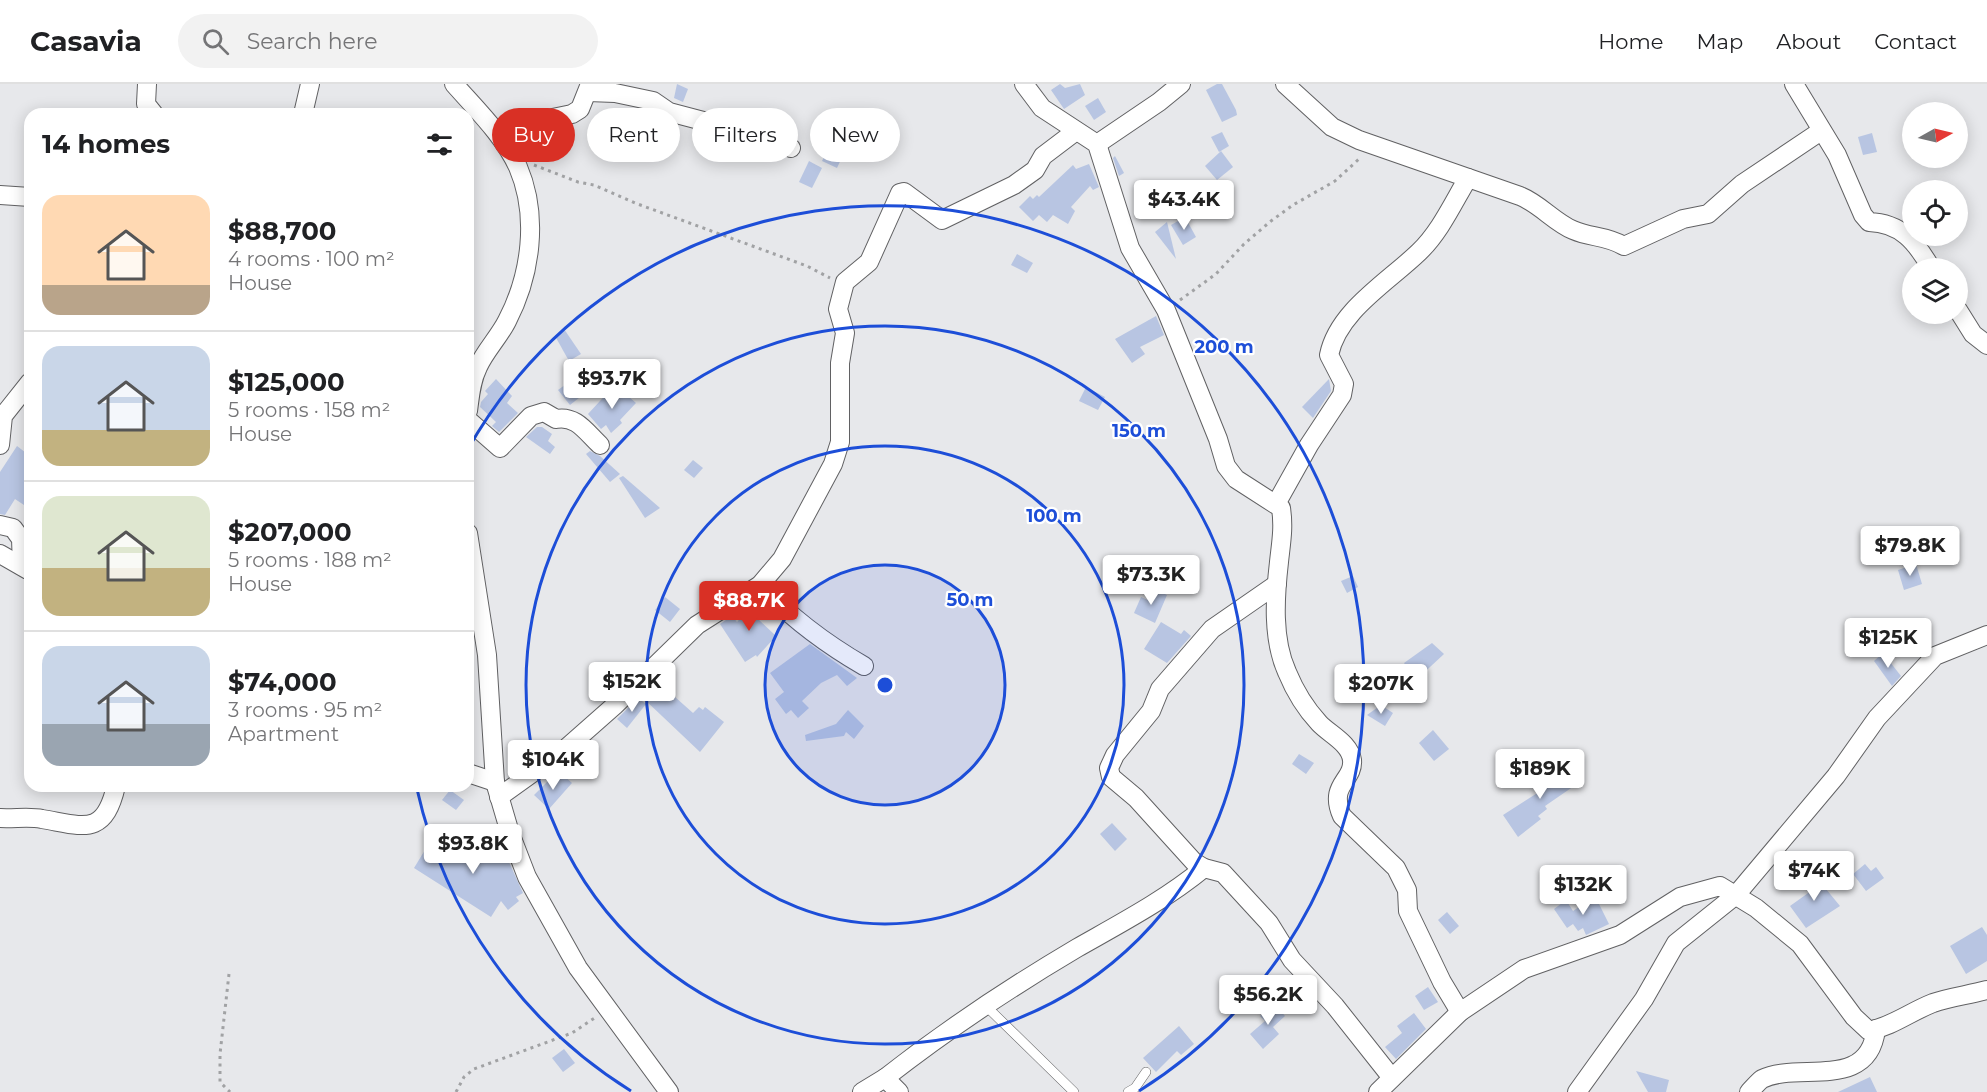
<!DOCTYPE html>
<html lang="en">
<head>
<meta charset="utf-8">
<style>
  body { margin:0; font-family:Montserrat,sans-serif; background:#f2f2f2; color:#202124; height:100vh; display:flex; flex-direction:column; font-size:22px; white-space:nowrap }
  * { box-sizing:border-box; margin:0 }
  p { font-size:20px; color:#757577 }
  .icon { flex:none; width:33px; height:33px; fill:none; stroke:currentColor; stroke-width:2; stroke-linecap:round; stroke-linejoin:round }
  .map { position:relative; flex:1; overflow:hidden }
  .panel { position:absolute; left:24px; top:24px; width:450px; height:684px; display:flex; flex-direction:column; background:#fff; border-radius:18px; box-shadow:0 3px 15px #0003 }
  .panel>* { flex:none }
  .guide { position:absolute; left:492px; top:24px; width:570px; height:54px; display:flex; gap:12px }
  .needle { width:39px; rotate:82deg }
  .fabs { position:absolute; left:1902px; top:18px; display:grid; gap:12px }
  .fabs a { display:grid; place-items:center; width:66px; height:66px; border-radius:50%; background:#fff; box-shadow:0 3px 15px #0003; font-size:30px }
  .price { position:absolute; translate:-50% -51px; padding:0 14px; border-radius:6px; background:#fff; color:#222; font-size:20px; line-height:39px; filter:drop-shadow(0 2px 3px #0008) }
  .price::after { content:''; position:absolute; left:50%; top:36px; width:18px; height:14px; margin-left:-9px; background:inherit; clip-path:polygon(0 0,100% 0,50% 100%) }
  .price.selected { background:#d93025; color:#fff }
  ul { padding:0; list-style:none }
  li { display:flex; align-items:center; gap:18px; height:150px; padding:0 18px }
  li+li { border-top:2px solid #e0e0e0 }
  li span { display:grid; place-items:center; flex:none; width:168px; height:120px; border-radius:18px; color:#555 }
  li>.icon { margin-inline-start:auto }
  span .icon { width:72px; height:72px; fill:#fffc; stroke-width:1 }
  li b { font-size:26px }
  h2 { display:flex; justify-content:space-between; align-items:center; height:72px; padding:0 18px; font-size:26px }
  .chip { padding:0 21px; border-radius:27px; background:#fff; box-shadow:0 3px 15px #0003; font-size:21px; line-height:54px }
  .chip.selected { background:#d93025; color:#fff }
  header { display:flex; align-items:center; gap:36px; box-sizing:border-box; height:84px; padding:0 30px; background:#fff; border-bottom:2px solid #e0e0e0 }
  header strong { font-size:28px }
  nav { display:flex; gap:33px; margin-inline-start:auto; font-size:21px }
  .search { width:420px; height:54px; background:#f2f2f2; display:flex; align-items:center; gap:15px; box-sizing:border-box; padding:0 21px; border-radius:33px; color:#757577; font-size:22px }
  .map>svg:first-child { display:block }
  .building { fill:#b8c5e2 }
  .lines { fill:none; stroke-linecap:round; stroke-linejoin:round }
  .service-casing { stroke:#616163; stroke-width:10 }
  .minor-casing { stroke:#616163; stroke-width:20 }
  .path { stroke:#a1a2a4; stroke-width:3; stroke-dasharray:3 4.5; stroke-linecap:butt }
  .service { stroke:#fff; stroke-width:9 }
  .minor { stroke:#fff; stroke-width:18 }
  .ring { fill:none; stroke:#1d4ed8; stroke-width:3 }
  .centre { fill:#1d4ed8; stroke:#fff; stroke-width:3 }
  .ring-label { font-size:18px; text-anchor:middle; font-weight:bold; fill:#1d4ed8; stroke:#fff; stroke-width:4.5; stroke-linejoin:round; paint-order:stroke }
</style>
</head>
<body>
<header>
<strong>Casavia</strong>
<div class="search"><svg class="icon" aria-label="search" viewBox="0 0 24 24"><circle cx="10" cy="10" r="6"/><path d="M15 15l6 6"/></svg>Search here</div>
<nav><a>Home</a><a>Map</a><a>About</a><a>Contact</a></nav>
</header>
<div class="map">
<svg width="1987" height="1008" viewBox="0 0 1987 1008">
  <rect width="100%" height="100%" fill="#e7e8eb"/>
  <g class="building">
    <polygon points="677,0 688,5 683,18 674,14"/>
    <polygon points="1060,0 1065,4 1080,0 1085,11 1064,25 1051,6"/>
    <polygon points="1217,0 1222,0 1236,26 1237,31 1222,38 1206,6"/>
    <polygon points="1098,14 1106,28 1094,36 1085,22"/>
    <polygon points="1222,48 1229,62 1219,68 1211,53"/>
    <polygon points="1872,49 1877,68 1863,71 1858,53"/>
    <polygon points="830,61 844,69 837,84 822,77"/>
    <polygon points="1221,67 1233,83 1217,96 1205,82"/>
    <polygon points="1115,72 1124,89 1119,92 1113,74"/>
    <polygon points="809,77 822,84 812,104 799,98"/>
    <polygon points="1089,80 1099,103 1093,106 1090,102 1071,123 1075,127 1068,140 1053,131 1047,138 1039,131 1033,137 1019,123 1030,112 1033,115 1037,111 1039,113 1073,81 1076,85"/>
    <polygon points="1185,133 1196,153 1183,161 1171,141"/>
    <polygon points="1167,138 1176,175 1155,148"/>
    <polygon points="1017,170 1033,179 1027,189 1011,181"/>
    <polygon points="1156,232 1164,251 1140,263 1145,270 1132,279 1115,255"/>
    <polygon points="564,245 581,270 569,277 555,252"/>
    <polygon points="496,295 512,312 507,319 518,329 499,348 492,342 496,338 480,323 481,318 488,310 485,307"/>
    <polygon points="573,295 584,310 570,321 558,306"/>
    <polygon points="1329,295 1331,307 1313,334 1302,323"/>
    <polygon points="1086,303 1105,313 1098,326 1079,317"/>
    <polygon points="611,305 617,310 621,306 636,319 620,336 622,339 611,349 606,341 601,345 588,330"/>
    <polygon points="537,343 542,343 552,350 548,357 555,363 550,370 526,353"/>
    <polygon points="17,362 30,372 30,425 15,415 5,431 0,430 0,388"/>
    <polygon points="590,367 600,372 620,390 610,398 586,370"/>
    <polygon points="693,376 703,384 694,394 684,386"/>
    <polygon points="623,392 660,424 645,434 619,394"/>
    <polygon points="1916,480 1922,500 1904,506 1898,486"/>
    <polygon points="1353,492 1358,503 1347,509 1341,497"/>
    <polygon points="1154,505 1167,511 1155,539 1134,529 1141,513 1148,516"/>
    <polygon points="665,513 680,525 670,538 655,526"/>
    <polygon points="758,515 767,524 758,535 776,552 757,573 756,571 745,578 720,540 732,532 737,538"/>
    <polygon points="1161,538 1181,550 1184,546 1191,552 1167,579 1144,565"/>
    <polygon points="1432,559 1444,570 1416,596 1404,579"/>
    <polygon points="810,560 857,594 847,602 837,591 821,599 802,617 809,624 798,634 791,626 786,630 775,615 784,608 770,589"/>
    <polygon points="1883,569 1901,592 1892,602 1874,577"/>
    <polygon points="657,597 693,629 699,623 703,626 705,623 724,638 700,668 643,614"/>
    <polygon points="638,614 646,620 627,644 617,635"/>
    <polygon points="1381,621 1393,629 1385,642 1367,631"/>
    <polygon points="848,626 864,642 854,655 846,648 844,652 806,657 805,651 836,640"/>
    <polygon points="1433,646 1449,665 1434,677 1419,659"/>
    <polygon points="1299,670 1314,679 1306,690 1292,680"/>
    <polygon points="1566,682 1577,700 1545,722 1547,725 1538,732 1541,735 1518,753 1503,731 1539,708 1530,697 1546,686 1550,692"/>
    <polygon points="562,690 572,699 549,725 534,711 548,697 551,700"/>
    <polygon points="450,706 464,716 456,726 442,716"/>
    <polygon points="1112,739 1127,755 1115,767 1100,750"/>
    <polygon points="493,756 509,778 523,809 516,813 519,817 508,826 501,817 491,833 414,784 428,761 438,767 442,760 451,764 452,760 473,770"/>
    <polygon points="1865,780 1871,787 1876,783 1884,794 1866,807 1853,790"/>
    <polygon points="1812,788 1840,822 1806,844 1790,822 1811,807 1802,795"/>
    <polygon points="1595,812 1609,840 1586,851 1583,844 1578,847 1573,840 1567,844 1554,825 1566,816 1573,827"/>
    <polygon points="1447,828 1459,842 1450,850 1438,836"/>
    <polygon points="1982,843 1987,851 1987,877 1966,890 1950,862"/>
    <polygon points="1428,903 1438,918 1424,926 1415,912"/>
    <polygon points="1274,919 1285,932 1273,943 1279,950 1263,965 1250,950 1265,937 1260,932"/>
    <polygon points="1414,929 1426,945 1396,975 1385,963 1402,949 1397,942"/>
    <polygon points="1179,942 1194,960 1181,971 1177,967 1156,988 1143,974"/>
    <polygon points="564,965 575,979 563,988 552,974"/>
    <polygon points="1636,987 1669,996 1666,1008 1648,1008"/>
    <polygon points="1870,993 1877,1008 1838,1008"/>
  </g>
  <g class="lines">
    <g class="service-casing">
      <g id="service">
        <polyline points="987,923 1074,1008"/>
        <polyline points="1128,1008 1135,1004 1146,988"/>
      </g>
    </g>
    <g class="minor-casing">
      <g id="minor">
        <polyline points="147,0 146,20 154,30"/>
        <path d="M454,0C476,25 504,52 518,83C539,132 531,191 507,237C499,253 485,267 478,283C471,297 470,312 468,327"/>
        <path d="M1024,0L1042,24L1097,60L1130,164L1166,226L1218,355L1226,382L1236,395L1281,424C1284,444 1281,459 1279,478C1275,513 1272,555 1287,588C1294,605 1306,625 1319,639C1329,650 1350,659 1352,676C1354,697 1328,700 1342,732L1396,784L1407,806L1408,827L1442,898L1460,928"/>
        <path d="M1285,0L1332,43L1359,56L1520,112C1540,120 1554,138 1573,146C1591,154 1605,151 1624,162L1683,135L1708,130L1742,100L1821,47"/>
        <path d="M1794,0L1837,71L1863,131L1869,138C1901,139 1916,158 1931,184"/>
        <polyline points="588,8 615,9 653,17 669,28 741,47 762,48 791,64"/>
        <polyline points="303,30 310,0"/>
        <polyline points="495,46 572,30 580,25 590,0"/>
        <polyline points="1097,60 1159,18 1181,0"/>
        <polyline points="0,111 30,113"/>
        <polyline points="1958,226 1973,250 1987,261"/>
        <path d="M468,336L500,364L531,332L544,328L556,335C576,331 586,348 600,361"/>
        <polyline points="0,361 3,332 30,298"/>
        <path d="M1276,420L1309,361L1342,311L1344,300L1329,271C1338,227 1388,198 1419,168C1440,148 1453,119 1468,94"/>
        <polyline points="0,441 13,444 21,455 22,482"/>
        <polyline points="468,449 487,571 495,698 510,749 527,793 578,884 669,1008"/>
        <polyline points="0,470 28,486"/>
        <polyline points="1277,500 1212,545 1160,605 1151,627 1115,671 1109,684 1111,693 1136,714 1194,778 1204,784 1223,789 1269,839 1292,876 1335,922 1392,994"/>
        <path d="M760,501C790,533 826,560 864,582"/>
        <polyline points="468,689 495,698"/>
        <polyline points="499,713 563,667 614,622 697,541 760,501 782,475 833,380 840,358 840,279 845,249 838,225 845,198 869,178 900,109 904,108 942,136 1014,101 1035,86 1043,72 1076,47"/>
        <path d="M0,734C14,735 29,732 42,735C84,742 104,753 116,702"/>
        <path d="M885,994C945,947 1011,903 1077,864C1121,839 1165,816 1204,784"/>
        <polyline points="862,1008 885,994 899,1008"/>
        <path d="M1378,1008L1460,928L1524,885L1620,851L1680,813L1720,802L1756,824L1800,860L1854,933L1869,947C1893,942 1910,928 1933,919C1950,913 1969,911 1987,906"/>
        <polyline points="1577,1008 1644,915 1676,859 1736,811 1836,692 1877,634 1935,572 1987,551"/>
        <path d="M1749,1008C1753,1004 1758,998 1762,995C1798,977 1869,1008 1876,945"/>
      </g>
    </g>
    <g class="path">
      <polyline points="534,81 578,98 594,101 635,119 807,182 830,194"/>
      <polyline points="1180,216 1216,190 1244,160 1271,137 1293,121 1335,97 1359,75"/>
      <polyline points="229,890 220,970 220,998 230,1008"/>
      <polyline points="456,1008 464,993 474,985 572,949 596,933"/>
    </g>
    <use href="#service" class="service"/>
    <use href="#minor" class="minor"/>
  </g>
  <circle cx="885" cy="601" r="120" fill="#1d4ed8" fill-opacity=".12"/>
  <g class="ring">
    <circle cx="885" cy="601" r="120"/>
    <circle cx="885" cy="601" r="239"/>
    <circle cx="885" cy="601" r="359"/>
    <path d="M631 1007A479 479 0 0 1 417 705M468 365A479 479 0 1 1 1139 1007"/>
  </g>
  <circle cx="885" cy="601" r="9" class="centre"/>
  <g class="ring-label">
    <text x="1224" y="269">200 m</text>
    <text x="1139" y="353">150 m</text>
    <text x="1054" y="438">100 m</text>
    <text x="970" y="522">50 m</text>
  </g>
</svg>
<div class="fabs">
<a><svg class="needle" viewBox="-14 -14 28 28"><path d="M0-13l5 13h-10z" fill="#e53935"/><path d="M0 13l5-13h-10z" fill="#757577"/></svg></a>
<a><svg class="icon" aria-label="locate" viewBox="0 0 24 24"><circle cx="12" cy="12" r="6"/><path d="M12 2v4M12 18v4M2 12h4M18 12h4"/></svg></a>
<a><svg class="icon" aria-label="layers" viewBox="0 0 24 24"><path d="M12 4l9 5-9 5-9-5zM3 14l9 5 9-5"/></svg></a>
</div>
<b class="price" style="left:1184px;top:147px">$43.4K</b>
<b class="price" style="left:612px;top:326px">$93.7K</b>
<b class="price" style="left:1910px;top:493px">$79.8K</b>
<b class="price" style="left:1151px;top:522px">$73.3K</b>
<b class="price selected" style="left:749px;top:548px">$88.7K</b>
<b class="price" style="left:1888px;top:585px">$125K</b>
<b class="price" style="left:632px;top:629px">$152K</b>
<b class="price" style="left:1381px;top:631px">$207K</b>
<b class="price" style="left:553px;top:707px">$104K</b>
<b class="price" style="left:1540px;top:716px">$189K</b>
<b class="price" style="left:473px;top:791px">$93.8K</b>
<b class="price" style="left:1814px;top:818px">$74K</b>
<b class="price" style="left:1583px;top:832px">$132K</b>
<b class="price" style="left:1268px;top:942px">$56.2K</b>
<div class="guide">
<a class="chip selected">Buy</a>
<a class="chip">Rent</a>
<a class="chip">Filters</a>
<a class="chip">New</a>
</div>
<section class="panel">
<h2>14 homes<svg class="icon" aria-label="filters" viewBox="0 0 24 24"><path d="M4 7h16M4 17h16"/><circle cx="9" cy="7" r="2"/><circle cx="15" cy="17" r="2"/></svg></h2>
<ul>
<li><span style="background:linear-gradient(#ffd9b3 75%,#b9a48a 0)"><svg class="icon" aria-label="home" viewBox="0 0 24 24"><path d="M3 11l9-7 9 7M6 9v11h12V9"/></svg></span><div><b>$88,700</b><p>4 rooms · 100 m²</p><p>House</p></div></li>
<li><span style="background:linear-gradient(#c9d6e8 70%,#c2b280 0)"><svg class="icon" aria-label="home" viewBox="0 0 24 24"><path d="M3 11l9-7 9 7M6 9v11h12V9"/></svg></span><div><b>$125,000</b><p>5 rooms · 158 m²</p><p>House</p></div></li>
<li><span style="background:linear-gradient(#dfe7d0 60%,#c2b280 0)"><svg class="icon" aria-label="home" viewBox="0 0 24 24"><path d="M3 11l9-7 9 7M6 9v11h12V9"/></svg></span><div><b>$207,000</b><p>5 rooms · 188 m²</p><p>House</p></div></li>
<li><span style="background:linear-gradient(#c9d6e8 65%,#9aa5b1 0)"><svg class="icon" aria-label="home" viewBox="0 0 24 24"><path d="M3 11l9-7 9 7M6 9v11h12V9"/></svg></span><div><b>$74,000</b><p>3 rooms · 95 m²</p><p>Apartment</p></div></li>
</ul>
</section>
</div>
</body>
</html>
